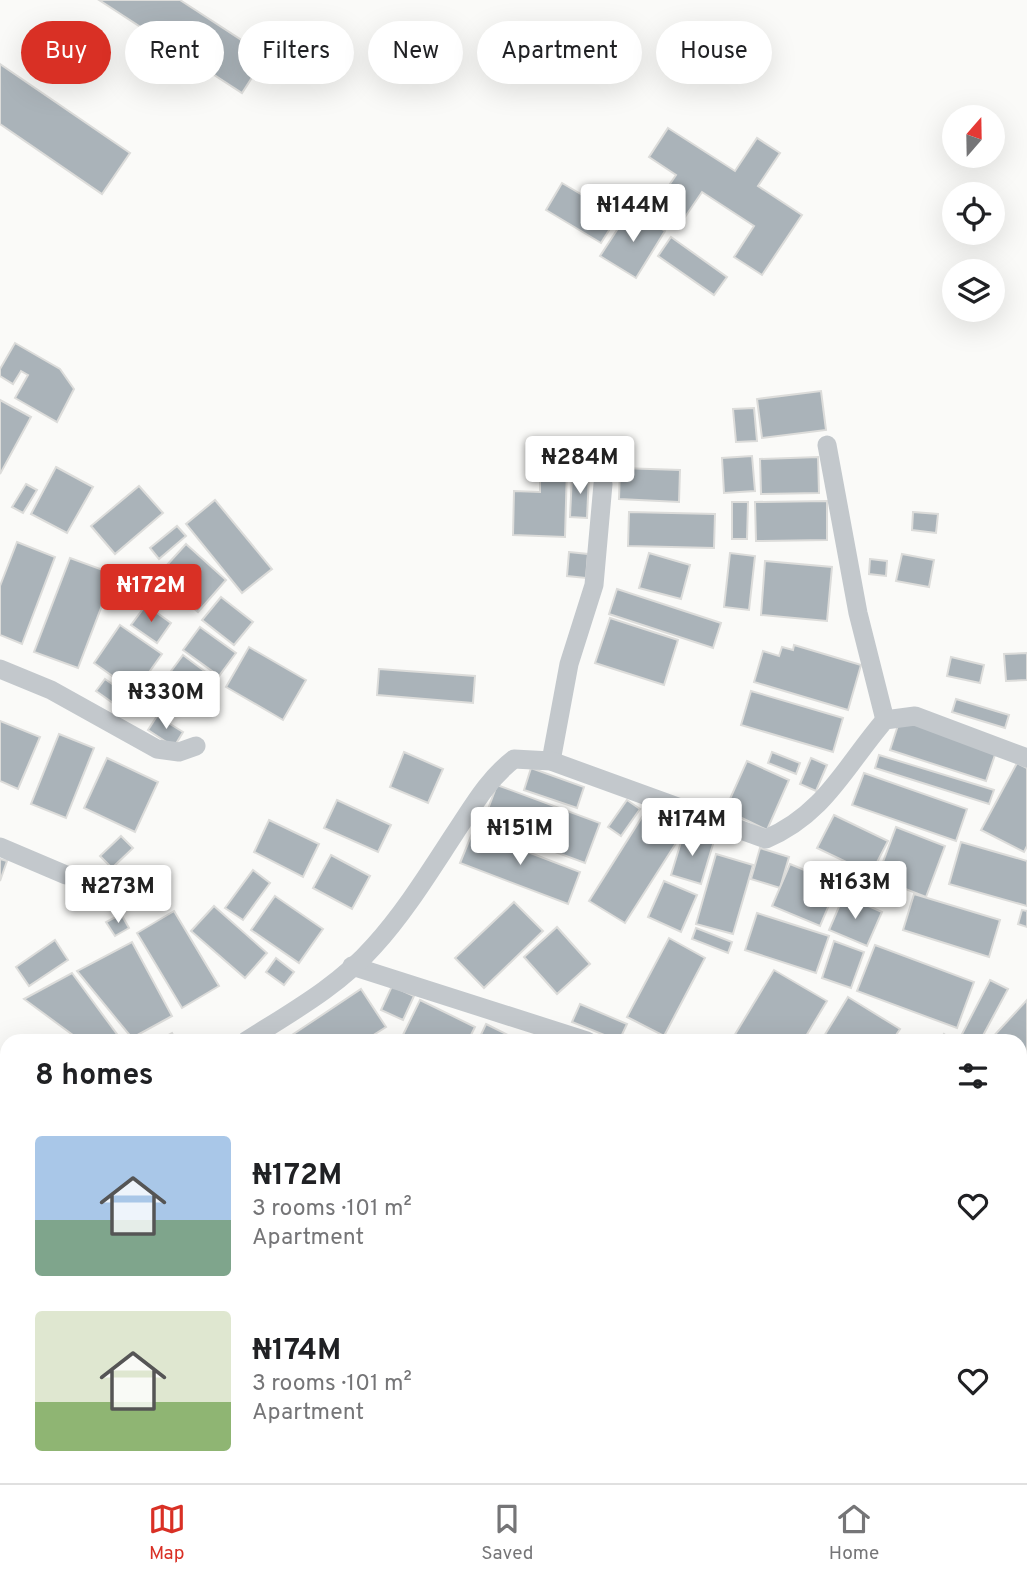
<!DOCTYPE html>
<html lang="en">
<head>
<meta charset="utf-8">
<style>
  body { margin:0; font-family:Overpass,sans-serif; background:#f2f2f2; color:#202124; height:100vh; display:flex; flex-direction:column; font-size:26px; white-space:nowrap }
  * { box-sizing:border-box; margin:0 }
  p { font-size:23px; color:#757577 }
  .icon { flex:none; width:38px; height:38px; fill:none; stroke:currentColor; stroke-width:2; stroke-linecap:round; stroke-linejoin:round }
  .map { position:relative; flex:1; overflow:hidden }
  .side { position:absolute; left:0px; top:1034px; width:1027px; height:450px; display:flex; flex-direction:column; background:#fff; border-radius:21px 21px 0 0; box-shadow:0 7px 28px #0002 }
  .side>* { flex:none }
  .top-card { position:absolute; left:21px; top:21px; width:985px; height:63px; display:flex; gap:14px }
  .needle { width:46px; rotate:20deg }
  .buttons { position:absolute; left:942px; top:105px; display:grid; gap:14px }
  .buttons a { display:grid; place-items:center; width:63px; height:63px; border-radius:50%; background:#fff; box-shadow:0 7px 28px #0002; font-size:35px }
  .price { position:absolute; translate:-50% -60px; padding:0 16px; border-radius:7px; background:#fff; color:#222; font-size:23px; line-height:46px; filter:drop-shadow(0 2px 4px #0008) }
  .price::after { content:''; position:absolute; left:50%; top:42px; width:21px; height:16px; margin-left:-10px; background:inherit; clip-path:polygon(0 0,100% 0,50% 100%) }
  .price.active { background:#d93025; color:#fff }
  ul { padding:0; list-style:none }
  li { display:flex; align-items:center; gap:21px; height:175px; padding:0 35px }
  li span { display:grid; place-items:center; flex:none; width:196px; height:140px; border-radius:7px; color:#555 }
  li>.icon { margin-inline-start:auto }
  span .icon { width:84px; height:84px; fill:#fffc; stroke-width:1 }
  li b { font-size:30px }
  h2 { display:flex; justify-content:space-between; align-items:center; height:84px; padding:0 35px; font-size:30px }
  .pill { padding:0 24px; border-radius:32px; background:#fff; box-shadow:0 7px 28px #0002; font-size:24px; line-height:63px }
  .pill.active { background:#d93025; color:#fff }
  .tabs { display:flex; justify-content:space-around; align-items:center; height:98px; border-top:2px solid #e0e0e0; background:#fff; font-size:19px; color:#757577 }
  .tabs a { display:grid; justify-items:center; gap:4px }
  .tabs .active { color:#d93025 }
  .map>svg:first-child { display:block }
  .building { fill:#aab3b9; stroke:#dcdcda; stroke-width:2 }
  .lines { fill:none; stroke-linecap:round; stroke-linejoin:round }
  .trunk-casing { stroke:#b4b9bd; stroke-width:37 }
  .minor { stroke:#c3c8cc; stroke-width:19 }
  .trunk { stroke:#fff; stroke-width:33 }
</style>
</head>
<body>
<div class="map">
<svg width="1027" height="1483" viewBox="0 0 1027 1483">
  <rect width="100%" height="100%" fill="#fafaf8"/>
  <g class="building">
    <polygon points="99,0 180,0 266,56 242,93"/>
    <polygon points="0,64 130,153 102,194 0,124"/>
    <polygon points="668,128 735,171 757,138 780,153 758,186 802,215 762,275 734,257 754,226 702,192 685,217 659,200 676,175 649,157"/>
    <polygon points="562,183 618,216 601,243 546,210"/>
    <polygon points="630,210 665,231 636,278 600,256"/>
    <polygon points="671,237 727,277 714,295 658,256"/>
    <polygon points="15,343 60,369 74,389 57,422 15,398 28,375 21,371 13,384 0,376 0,369"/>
    <polygon points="821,391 826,430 762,438 757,399"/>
    <polygon points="0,400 31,417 0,474"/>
    <polygon points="754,408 757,441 736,442 733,409"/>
    <polygon points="752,456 755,491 724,493 722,458"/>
    <polygon points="818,457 819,493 761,494 760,459"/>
    <polygon points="56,467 93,487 67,533 31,514"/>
    <polygon points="540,467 567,468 565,537 513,535 514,491 540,492"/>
    <polygon points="620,468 680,470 679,502 619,499"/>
    <polygon points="572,475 589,475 587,518 570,517"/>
    <polygon points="26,484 37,490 23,513 12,507"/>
    <polygon points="139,486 163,513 115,554 91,526"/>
    <polygon points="215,500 272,569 242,593 186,524"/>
    <polygon points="827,501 827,540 756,541 755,502"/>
    <polygon points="732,502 748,502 747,539 732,539"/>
    <polygon points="629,512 715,514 714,548 628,546"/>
    <polygon points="913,512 938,514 936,533 912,530"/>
    <polygon points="177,526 186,536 159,559 150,548"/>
    <polygon points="17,542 55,557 22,644 0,635 0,586"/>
    <polygon points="186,544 226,580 198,612 157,576"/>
    <polygon points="569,552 588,554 586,578 567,576"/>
    <polygon points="649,553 690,565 681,599 639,588"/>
    <polygon points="730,553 755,556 749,610 724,607"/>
    <polygon points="902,554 934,560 929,587 896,581"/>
    <polygon points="70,558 114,574 78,668 34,652"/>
    <polygon points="870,559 887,561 886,576 869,574"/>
    <polygon points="765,561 832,567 827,621 761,615"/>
    <polygon points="617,589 721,623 713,648 609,614"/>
    <polygon points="221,597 253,622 234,645 202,620"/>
    <polygon points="146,605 171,623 157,643 131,625"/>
    <polygon points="610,618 678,640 664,685 595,663"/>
    <polygon points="120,625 162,654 135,692 94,663"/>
    <polygon points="200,627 236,653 219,676 183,650"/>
    <polygon points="794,645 861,665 848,710 754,682 763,651 779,656 782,647 793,650"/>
    <polygon points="249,647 306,680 283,720 226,687"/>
    <polygon points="1027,653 1027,680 1006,681 1004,654"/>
    <polygon points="183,655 215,679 192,710 160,686"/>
    <polygon points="951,657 984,665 980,683 947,676"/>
    <polygon points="379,669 475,676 473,703 377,695"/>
    <polygon points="105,679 122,691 113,703 96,691"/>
    <polygon points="751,691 843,718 833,752 741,725"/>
    <polygon points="956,699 1009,715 1005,728 952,712"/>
    <polygon points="157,716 183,732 174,747 148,730"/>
    <polygon points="900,719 997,749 986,781 890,750"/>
    <polygon points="0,721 40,737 18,789 0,781"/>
    <polygon points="59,734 94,748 66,818 31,804"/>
    <polygon points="404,752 443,769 428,803 390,787"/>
    <polygon points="772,752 800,763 796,774 768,763"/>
    <polygon points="879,755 994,790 989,804 875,768"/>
    <polygon points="107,758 158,782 135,832 84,808"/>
    <polygon points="811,758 827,765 816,791 800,784"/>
    <polygon points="747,761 789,780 767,830 725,810"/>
    <polygon points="1017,763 1027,768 1027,846 1024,852 981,830"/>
    <polygon points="531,768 584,787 577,808 524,790"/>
    <polygon points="864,773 967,809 956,841 852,805"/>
    <polygon points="497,785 600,823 585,863 482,825"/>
    <polygon points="337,800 391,825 378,852 324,828"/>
    <polygon points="627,800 640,809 621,836 608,827"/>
    <polygon points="834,815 888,841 871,874 817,848"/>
    <polygon points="642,817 678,840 625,923 589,901"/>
    <polygon points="269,820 319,844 303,877 254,852"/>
    <polygon points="896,827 945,846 926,897 877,878"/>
    <polygon points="473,831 580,872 568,904 460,863"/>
    <polygon points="684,832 714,841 701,884 671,875"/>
    <polygon points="121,836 133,848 112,868 100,856"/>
    <polygon points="961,842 1027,861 1027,906 949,884"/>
    <polygon points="760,848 789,857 780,888 751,879"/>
    <polygon points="716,854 753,865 733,934 696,924"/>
    <polygon points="331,855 370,876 352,909 313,888"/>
    <polygon points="0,859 7,861 0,881"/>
    <polygon points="790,864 838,884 820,926 772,906"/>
    <polygon points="253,870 270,883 243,920 225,908"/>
    <polygon points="664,881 697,895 681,932 648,917"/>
    <polygon points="914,894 1000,920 989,957 903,930"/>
    <polygon points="844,895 882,912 867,946 829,930"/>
    <polygon points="275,896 323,929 299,963 251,930"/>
    <polygon points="514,902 543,931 484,988 455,958"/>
    <polygon points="214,906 267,953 245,978 191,931"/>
    <polygon points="1022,910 1027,911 1027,927 1018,924"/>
    <polygon points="174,911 219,986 182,1008 137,933"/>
    <polygon points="757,913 829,936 816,973 745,950"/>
    <polygon points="121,914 129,928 115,936 106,922"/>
    <polygon points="557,927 590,964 557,994 524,957"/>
    <polygon points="696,928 732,942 728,953 692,939"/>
    <polygon points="669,938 705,958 664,1036 627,1017"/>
    <polygon points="55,940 68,960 29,986 16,967"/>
    <polygon points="834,941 864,952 851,988 822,978"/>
    <polygon points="132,942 172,1016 132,1038 77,971"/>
    <polygon points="875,945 974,982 957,1028 857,991"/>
    <polygon points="276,958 294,972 284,985 266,972"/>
    <polygon points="774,970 827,1001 803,1041 731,1041"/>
    <polygon points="72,973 122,1041 81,1041 24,999"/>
    <polygon points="990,980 1008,989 980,1041 972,1041 961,1036"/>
    <polygon points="392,986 414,996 403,1020 381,1010"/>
    <polygon points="361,989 386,1027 364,1041 292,1041 289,1037"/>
    <polygon points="848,997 900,1029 892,1041 821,1041"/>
    <polygon points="420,1000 475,1027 468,1041 400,1041"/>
    <polygon points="1027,1000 1027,1071 1025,1073 1020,1068 1020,1041 989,1041"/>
    <polygon points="580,1004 627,1024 619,1041 572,1022"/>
    <polygon points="486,1024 520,1041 478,1041"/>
    <polygon points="172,1033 176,1041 157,1041"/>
    <polygon points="944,1034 954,1041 939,1041"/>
    <polygon points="0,1094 7,1099 5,1146 0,1142"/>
    <polygon points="1027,1151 1027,1200 1020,1193 1020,1157"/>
    <polygon points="7,1228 7,1284 0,1274 0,1233"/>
    <polygon points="1027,1231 1027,1297 1020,1302 1020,1235"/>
    <polygon points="0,1309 7,1319 7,1336 0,1341"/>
    <polygon points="7,1352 7,1368 0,1357"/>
    <polygon points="0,1369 7,1380 7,1427 0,1432"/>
    <polygon points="7,1459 7,1477 63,1477 56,1483 0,1483 0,1465"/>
    <polygon points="115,1477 197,1477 189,1483 119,1483"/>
    <polygon points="270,1477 302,1477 303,1479 296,1483 274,1483"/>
    <polygon points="328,1477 342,1477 345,1483 318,1483"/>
    <polygon points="370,1477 413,1477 404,1483 374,1483"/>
    <polygon points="463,1477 502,1477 505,1483 466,1483"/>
    <polygon points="614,1477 637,1477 630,1483 620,1483"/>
    <polygon points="647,1477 680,1477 673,1483 640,1483"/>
    <polygon points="730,1477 768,1477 773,1483 725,1483"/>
    <polygon points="774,1477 833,1477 839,1483 780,1483"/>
    <polygon points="865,1477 887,1477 882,1483 872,1483"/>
  </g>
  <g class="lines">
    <g class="trunk-casing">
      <g id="trunk">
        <polyline points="1020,1422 1027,1416"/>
        <polyline points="945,1483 952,1477"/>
        <polyline points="1017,1483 1027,1475"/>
      </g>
    </g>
    <g class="minor">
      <polyline points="827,445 858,613 885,720"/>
      <polyline points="0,669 51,690 157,749 179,752 196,746"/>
      <polyline points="551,761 569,664 594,585 603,484"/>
      <polyline points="0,847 66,875"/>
      <polyline points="352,966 587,1041"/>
      <path d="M246,1041C290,1013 339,986 374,946C405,912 430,871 455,833C473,806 488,779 514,759L551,761L766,839C825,814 846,765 885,720L915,716L1027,758"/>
      <polyline points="0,1196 7,1191"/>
      <polyline points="1020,1362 1027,1370"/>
      <polyline points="231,1477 234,1483"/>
      <polyline points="582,1477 586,1483"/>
      <polyline points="696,1483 703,1477"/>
    </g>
    <use href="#trunk" class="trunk"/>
  </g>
</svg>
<div class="buttons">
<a><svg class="needle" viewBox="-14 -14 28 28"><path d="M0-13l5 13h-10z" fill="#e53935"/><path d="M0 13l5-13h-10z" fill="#757577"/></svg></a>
<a><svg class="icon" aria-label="locate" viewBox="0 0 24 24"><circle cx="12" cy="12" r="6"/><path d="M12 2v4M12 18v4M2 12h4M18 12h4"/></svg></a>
<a><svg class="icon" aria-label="layers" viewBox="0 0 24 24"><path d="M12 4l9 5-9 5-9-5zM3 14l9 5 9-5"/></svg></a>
</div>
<b class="price" style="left:633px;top:244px">₦144M</b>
<b class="price" style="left:580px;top:496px">₦284M</b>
<b class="price active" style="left:151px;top:624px">₦172M</b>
<b class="price" style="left:166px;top:731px">₦330M</b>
<b class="price" style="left:692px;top:858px">₦174M</b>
<b class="price" style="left:520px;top:867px">₦151M</b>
<b class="price" style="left:855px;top:921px">₦163M</b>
<b class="price" style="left:118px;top:925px">₦273M</b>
<div class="top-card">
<a class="pill active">Buy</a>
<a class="pill">Rent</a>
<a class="pill">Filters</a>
<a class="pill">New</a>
<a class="pill">Apartment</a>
<a class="pill">House</a>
</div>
<section class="side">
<h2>8 homes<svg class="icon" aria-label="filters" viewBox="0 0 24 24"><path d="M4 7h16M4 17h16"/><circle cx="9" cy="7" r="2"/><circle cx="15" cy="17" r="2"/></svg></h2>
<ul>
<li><span style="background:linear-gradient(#a9c7e8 60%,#7fa58c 0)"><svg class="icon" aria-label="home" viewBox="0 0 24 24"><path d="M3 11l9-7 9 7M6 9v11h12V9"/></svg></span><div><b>₦172M</b><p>3 rooms · 101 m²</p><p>Apartment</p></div><svg class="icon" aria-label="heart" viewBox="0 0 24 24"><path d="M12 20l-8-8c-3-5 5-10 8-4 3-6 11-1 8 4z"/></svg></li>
<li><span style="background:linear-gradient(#dfe7d0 65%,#8fb573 0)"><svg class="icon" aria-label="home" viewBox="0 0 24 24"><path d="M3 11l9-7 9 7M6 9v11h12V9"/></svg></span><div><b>₦174M</b><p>3 rooms · 101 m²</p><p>Apartment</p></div><svg class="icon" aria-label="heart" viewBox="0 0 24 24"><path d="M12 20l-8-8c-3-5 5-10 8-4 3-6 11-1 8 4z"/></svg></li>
</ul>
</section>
</div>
<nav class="tabs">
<a class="active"><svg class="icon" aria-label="map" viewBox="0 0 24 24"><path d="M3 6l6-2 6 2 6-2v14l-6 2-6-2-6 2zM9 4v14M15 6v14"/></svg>Map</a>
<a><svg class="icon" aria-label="saved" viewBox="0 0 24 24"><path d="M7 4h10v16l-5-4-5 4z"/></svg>Saved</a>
<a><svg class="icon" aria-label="home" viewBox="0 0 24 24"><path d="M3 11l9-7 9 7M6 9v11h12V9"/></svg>Home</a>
</nav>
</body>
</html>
